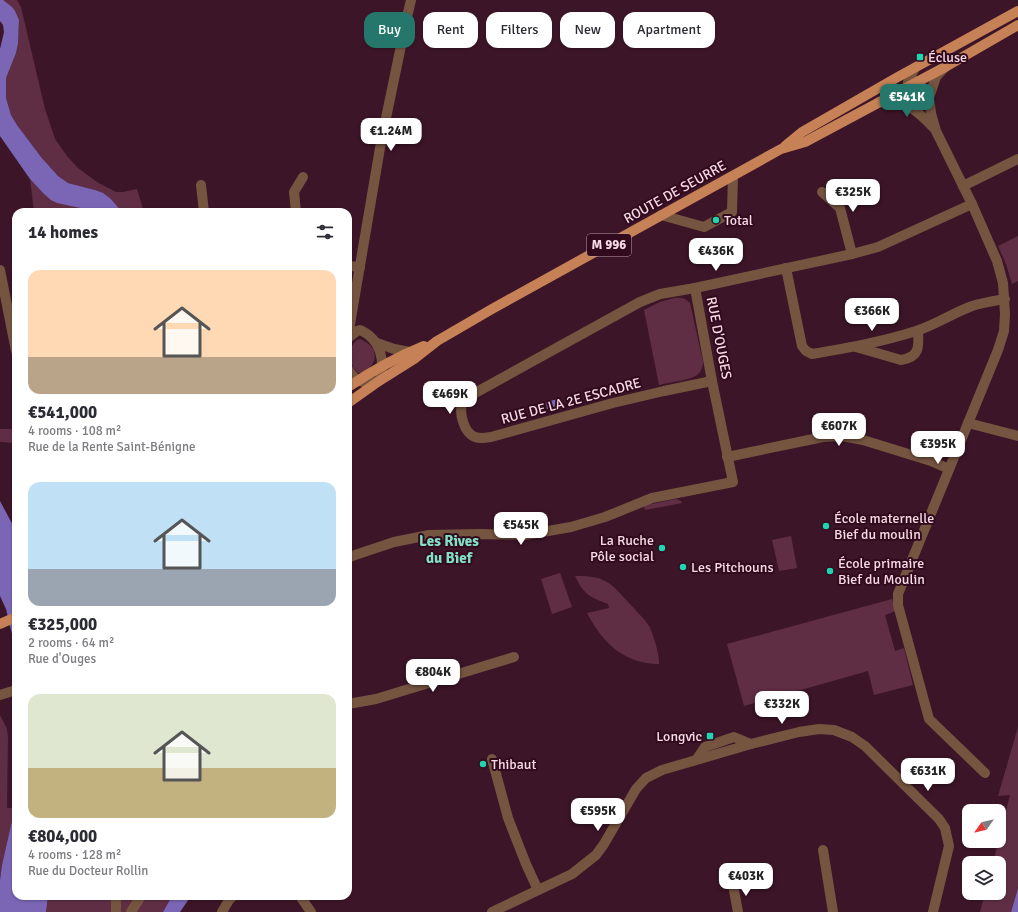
<!DOCTYPE html>
<html lang="en">
<head>
<meta charset="utf-8">
<style>
  body { margin:0; font-family:Signika,sans-serif; background:#f7f7f7; color:#2b2b33; height:100vh; display:flex; flex-direction:column; font-size:15px; white-space:nowrap }
  * { box-sizing:border-box; margin:0 }
  p { font-size:13px; color:#7c7c81 }
  .icon { flex:none; width:22px; height:22px; fill:none; stroke:currentColor; stroke-width:2; stroke-linecap:round; stroke-linejoin:round }
  .map { position:relative; flex:1; overflow:hidden }
  .sheet { position:absolute; left:12px; top:208px; width:340px; height:692px; display:flex; flex-direction:column; background:#fff; border-radius:12px; box-shadow:0 1px 3px #0004 }
  .sheet>* { flex:none }
  .top-card { position:absolute; left:364px; top:12px; width:380px; height:36px; display:flex; gap:8px }
  .needle { width:26px; rotate:236deg }
  .controls { position:absolute; left:962px; top:804px; display:grid; gap:8px }
  .controls a { display:grid; place-items:center; width:44px; height:44px; border-radius:8px; background:#fff; box-shadow:0 1px 3px #0004; font-size:20px }
  .price { position:absolute; translate:-50% -34px; padding:0 9px; border-radius:8px; background:#fff; color:#222; font-size:13px; line-height:26px; filter:drop-shadow(0 1px 2px #0008) }
  .price::after { content:''; position:absolute; left:50%; top:24px; width:12px; height:9px; margin-left:-6px; background:inherit; clip-path:polygon(0 0,100% 0,50% 100%) }
  .price.on { background:#26776b; color:#fff }
  ul { padding:0; list-style:none }
  li { display:grid; align-content:center; gap:8px; height:212px; padding:0 16px }
  li span { display:grid; place-items:center; height:124px; border-radius:12px; color:#555 }
  li>.icon { margin-inline-start:auto }
  span .icon { width:72px; height:72px; fill:#fffc; stroke-width:1 }
  li b { font-size:17px }
  h2 { display:flex; justify-content:space-between; align-items:center; height:48px; padding:0 16px; font-size:17px }
  .chip { padding:0 14px; border-radius:12px; background:#fff; box-shadow:0 1px 3px #0004; font-size:14px; line-height:36px }
  .chip.on { background:#26776b; color:#fff }
  .map>svg:first-child { display:block }
  .green { fill:#602e44 }
  .water { fill:#7a66b5 }
  .lines { fill:none; stroke-linecap:round; stroke-linejoin:round }
  .minor { stroke:#765540; stroke-width:10 }
  .major { stroke:#c68256; stroke-width:10 }
  .poi-dot { fill:#1fd5b0; stroke:#320a1e; stroke-width:1.5 }
  .labels { text-anchor:middle; dominant-baseline:central; stroke-width:4; stroke-linejoin:round; paint-order:stroke }
  .shield { fill:#320a1e; stroke:#bb9ca9; stroke-width:1 }
  .shield-label { font-size:13px; font-weight:bold; fill:#f6dae4 }
  .poi-label { font-size:14px; fill:#f6dae4; stroke:#320a1e; text-anchor:start }
  .street-label { font-size:14px; fill:#f6dae4; stroke:#320a1e }
  .neighbourhood-label { font-size:15px; font-weight:bold; fill:#81e1c7; stroke:#320a1e }
</style>
</head>
<body>
<div class="map">
<svg width="1018" height="912" viewBox="0 0 1018 912">
  <rect width="100%" height="100%" fill="#3d1528"/>
  <g class="green">
    <polygon points="3,0 17,0 21,7 45,109 55,139 67,156 78,168 97,182 116,192 123,192 137,189 144,212 122,212 111,199 95,190 68,183 58,176 41,157 17,125 11,115 6,98 6,77 16,53 18,44 19,20"/>
    <polygon points="30,179 43,193 99,212 34,212"/>
    <polygon points="1018,236 1018,281 1012,284 1006,264 998,246"/>
    <path d="M674,298C681,297 686,298 690,303L703,362C702,377 692,378 679,381C673,382 666,383 659,385L644,310L660,302Z"/>
    <path d="M359,339C373,343 381,357 369,368C365,372 363,373 358,373C356,370 353,368 352,365C348,356 350,343 359,339Z"/>
    <polygon points="0,429 16,429 16,443 0,442"/>
    <polygon points="676,499 681,501 682,503 645,510 644,506 647,505"/>
    <polygon points="791,536 797,568 779,571 772,540"/>
    <polygon points="560,573 572,607 552,614 541,579"/>
    <path d="M575,576C585,576 596,576 605,581C615,586 621,595 628,602C635,610 643,617 649,626C653,633 660,656 659,664C624,664 602,642 587,613L609,608L608,604C590,597 584,595 575,576Z"/>
    <polygon points="892,599 896,611 885,615 895,651 904,648 913,685 874,695 868,671 744,706 727,644"/>
    <polygon points="0,715 7,729 8,738 7,808 15,808 2,865 0,880"/>
    <polygon points="1018,727 1018,887 1011,912 980,912 985,893 999,893 999,863 993,863 1010,795 998,796"/>
    <polygon points="48,896 172,896 163,912 46,912"/>
  </g>
  <g class="water">
    <polygon points="0,0 3,0 12,7 15,11 19,20 18,44 16,53 6,78 6,98 11,115 17,125 41,157 58,176 68,183 95,190 103,193 111,199 122,212 99,212 57,203 51,200 43,193 30,179 0,136 0,49 4,32 3,25 0,21"/>
    <polygon points="558,399 560,405 547,409 546,402"/>
    <polygon points="0,501 16,531 16,651 6,609 0,596"/>
    <polygon points="16,803 16,896 48,896 46,912 0,912 0,880 2,865"/>
    <polygon points="1018,888 1018,912 1011,912"/>
    <polygon points="172,896 191,896 180,912 163,912"/>
  </g>
  <g class="lines">
    <g class="minor">
      <polyline points="945,67 936,77 929,98 931,113 936,131 972,204 997,261 1003,283 1005,314 1004,331 998,350 898,594 898,605 929,719 985,773"/>
      <polyline points="911,78 921,86 929,98"/>
      <path d="M879,102C908,103 914,107 934,128"/>
      <path d="M915,110C911,102 906,92 908,82C909,77 913,72 915,68"/>
      <polyline points="201,185 204,212"/>
      <polyline points="963,186 1018,159"/>
      <polyline points="822,192 840,208 852,254"/>
      <polyline points="296,212 294,192 303,177"/>
      <polyline points="661,215 704,227 732,212 733,176"/>
      <polyline points="348,266 360,267"/>
      <path d="M786,268L802,346L806,351L812,354C847,348 882,342 916,331C935,325 953,313 972,306C982,303 994,301 1005,299"/>
      <polyline points="0,270 16,351"/>
      <path d="M695,288L660,294L640,302L475,393C472,395 465,398 463,402C458,412 464,433 475,437C481,439 485,438 491,437L613,403L664,391L712,381"/>
      <polyline points="348,336 381,142 407,17 411,0"/>
      <path d="M348,338L357,331L360,330C381,339 386,362 379,381C363,385 356,382 348,369"/>
      <polyline points="377,343 394,349 410,352"/>
      <path d="M856,347L901,360C920,357 919,346 918,331"/>
      <polyline points="968,423 1018,436"/>
      <polyline points="727,457 823,437 842,436 863,440 931,461 949,469"/>
      <polyline points="348,558 355,555 394,542 429,535 481,534 525,535 571,527 605,517 652,498 733,482 712,381 695,288 852,254 878,247 972,204"/>
      <polyline points="0,695 16,690"/>
      <polyline points="348,704 376,699 514,657"/>
      <polyline points="492,759 508,818 526,864 538,890"/>
      <polyline points="697,759 705,747 734,737 751,744"/>
      <polyline points="823,850 833,912"/>
      <polyline points="733,885 738,912"/>
      <polyline points="300,896 311,912"/>
      <polyline points="116,912 116,896"/>
      <polyline points="131,912 141,896"/>
      <polyline points="222,912 229,900 233,896"/>
      <polyline points="492,912 572,874 596,855 604,844 636,789 646,778 662,770 751,744 799,732 819,729 834,730 852,737 865,746 939,819 945,828 949,846 933,912"/>
    </g>
    <g class="major">
      <polyline points="785,146 802,132 896,78 1018,11"/>
      <path d="M348,387C372,371 397,357 424,346"/>
      <polyline points="348,403 379,381 414,359 437,341 492,309 781,149 805,142 947,66 1018,25"/>
      <polyline points="0,624 16,617"/>
    </g>
  </g>
  <g class="poi-dot">
    <rect x="916" y="53" width="8" height="8" rx="2"/>
    <circle cx="716" cy="220" r="4"/>
    <circle cx="826" cy="526" r="4"/>
    <circle cx="662" cy="548" r="4"/>
    <circle cx="683" cy="567" r="4"/>
    <circle cx="830" cy="571" r="4"/>
    <rect x="706" y="732" width="8" height="8" rx="2"/>
    <circle cx="483" cy="764" r="4"/>
  </g>
  <g class="labels">
    <rect class="shield" x="587" y="234" width="44" height="22" rx="3"/>
    <g class="shield-label">
      <text x="609" y="245">M 996</text>
    </g>
    <g class="poi-label">
      <text x="928" y="57">Écluse</text>
      <text x="724" y="220">Total</text>
      <text x="834" y="518">École maternelle<tspan x="834" dy="16">Bief du moulin</tspan></text>
      <text x="654" y="540" text-anchor="end">La Ruche<tspan x="654" dy="16">Pôle social</tspan></text>
      <text x="838" y="563">École primaire<tspan x="838" dy="16">Bief du Moulin</tspan></text>
      <text x="691" y="567">Les Pitchouns</text>
      <text x="702" y="736" text-anchor="end">Longvic</text>
      <text x="491" y="764">Thibaut</text>
    </g>
    <g class="street-label">
      <text transform="translate(675 192) rotate(-29)">ROUTE DE SEURRE</text>
      <text transform="translate(719 338) rotate(79)">RUE D'OUGES</text>
      <text transform="translate(571 401) rotate(-15)">RUE DE LA 2E ESCADRE</text>
    </g>
    <g class="neighbourhood-label">
      <text x="449" y="541">Les Rives<tspan x="449" dy="17">du Bief</tspan></text>
    </g>
  </g>
</svg>
<div class="controls">
<a><svg class="needle" viewBox="-14 -14 28 28"><path d="M0-13l5 13h-10z" fill="#e53935"/><path d="M0 13l5-13h-10z" fill="#7c7c81"/></svg></a>
<a><svg class="icon" aria-label="layers" viewBox="0 0 24 24"><path d="M12 4l9 5-9 5-9-5zM3 14l9 5 9-5"/></svg></a>
</div>
<b class="price on" style="left:907px;top:118px">€541K</b>
<b class="price" style="left:391px;top:152px">€1.24M</b>
<b class="price" style="left:853px;top:213px">€325K</b>
<b class="price" style="left:716px;top:272px">€436K</b>
<b class="price" style="left:872px;top:332px">€366K</b>
<b class="price" style="left:450px;top:415px">€469K</b>
<b class="price" style="left:839px;top:447px">€607K</b>
<b class="price" style="left:938px;top:465px">€395K</b>
<b class="price" style="left:521px;top:546px">€545K</b>
<b class="price" style="left:433px;top:693px">€804K</b>
<b class="price" style="left:782px;top:725px">€332K</b>
<b class="price" style="left:928px;top:792px">€631K</b>
<b class="price" style="left:598px;top:832px">€595K</b>
<b class="price" style="left:746px;top:897px">€403K</b>
<div class="top-card">
<a class="chip on">Buy</a>
<a class="chip">Rent</a>
<a class="chip">Filters</a>
<a class="chip">New</a>
<a class="chip">Apartment</a>
</div>
<section class="sheet">
<h2>14 homes<svg class="icon" aria-label="filters" viewBox="0 0 24 24"><path d="M4 7h16M4 17h16"/><circle cx="9" cy="7" r="2"/><circle cx="15" cy="17" r="2"/></svg></h2>
<ul>
<li><span style="background:linear-gradient(#ffd9b3 70%,#b9a48a 0)"><svg class="icon" aria-label="home" viewBox="0 0 24 24"><path d="M3 11l9-7 9 7M6 9v11h12V9"/></svg></span><div><b>€541,000</b><p>4 rooms · 108 m²</p><p>Rue de la Rente Saint-Bénigne</p></div></li>
<li><span style="background:linear-gradient(#bfe0f5 70%,#9aa5b1 0)"><svg class="icon" aria-label="home" viewBox="0 0 24 24"><path d="M3 11l9-7 9 7M6 9v11h12V9"/></svg></span><div><b>€325,000</b><p>2 rooms · 64 m²</p><p>Rue d'Ouges</p></div></li>
<li><span style="background:linear-gradient(#dfe7d0 60%,#c2b280 0)"><svg class="icon" aria-label="home" viewBox="0 0 24 24"><path d="M3 11l9-7 9 7M6 9v11h12V9"/></svg></span><div><b>€804,000</b><p>4 rooms · 128 m²</p><p>Rue du Docteur Rollin</p></div></li>
</ul>
</section>
</div>
</body>
</html>
